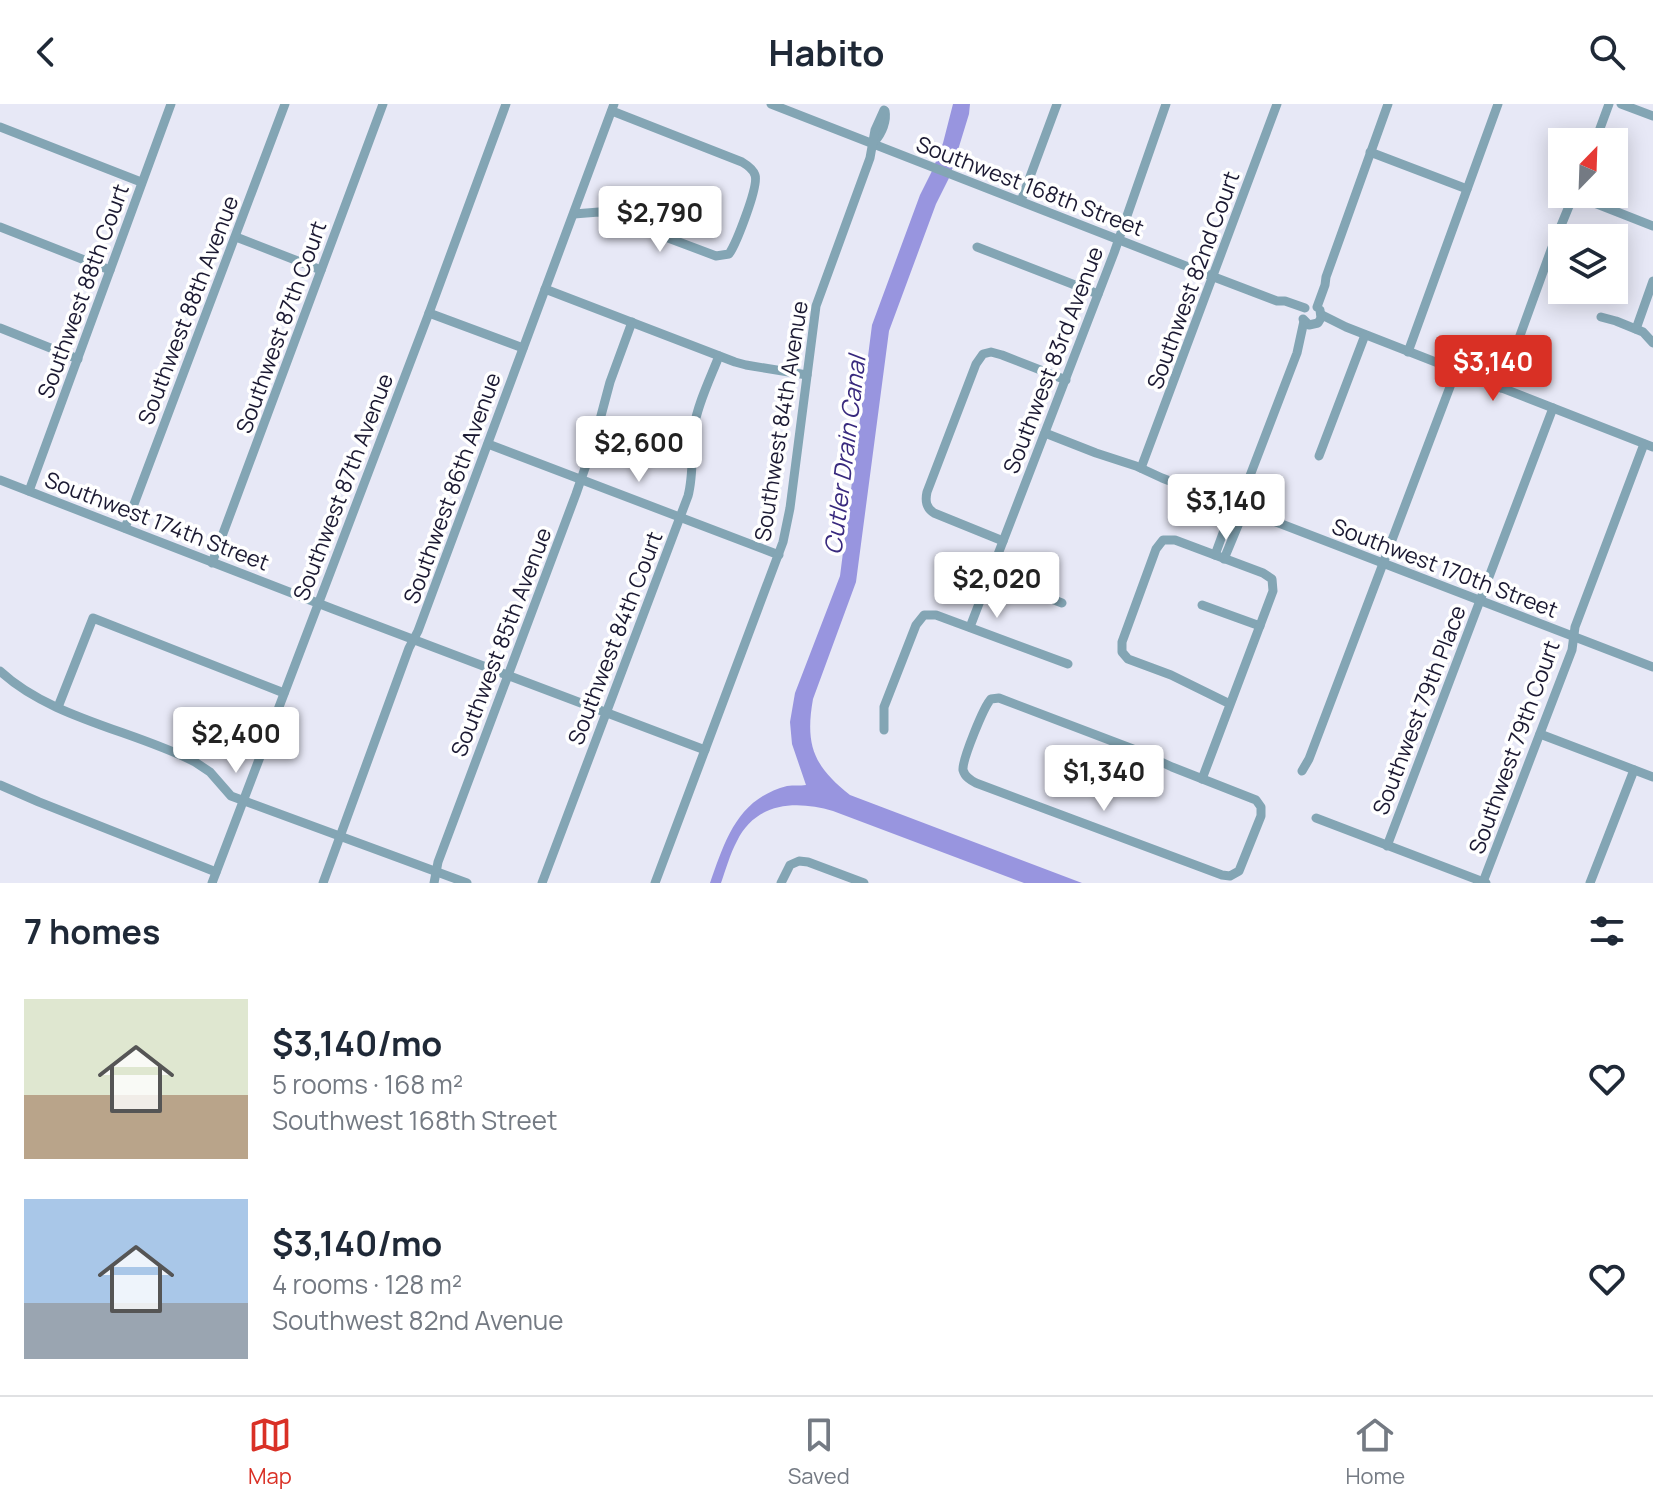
<!DOCTYPE html>
<html lang="en">
<head>
<meta charset="utf-8">
<style>
  body { margin:0; font-family:Manrope,sans-serif; background:#f6f6f7; color:#1f2937; height:100vh; display:flex; flex-direction:column; font-size:30px; white-space:nowrap }
  * { box-sizing:border-box; margin:0 }
  p { font-size:26px; color:#747a83 }
  .icon { flex:none; width:44px; height:44px; fill:none; stroke:currentColor; stroke-width:2; stroke-linecap:round; stroke-linejoin:round }
  .map { position:relative; height:779px; overflow:hidden }
  .sheet { display:flex; flex-direction:column; background:#fff; flex:1 }
  .sheet>* { flex:none }
  .needle { width:52px; rotate:23deg }
  .buttons { position:absolute; left:1548px; top:24px; display:grid; gap:16px }
  .buttons a { display:grid; place-items:center; width:80px; height:80px; border-radius:0px; background:#fff; box-shadow:0 4px 20px #0003; font-size:40px }
  .price { position:absolute; translate:-50% -68px; padding:0 18px; border-radius:8px; background:#fff; color:#222; font-size:26px; line-height:52px; filter:drop-shadow(0 2px 4px #0008) }
  .price::after { content:''; position:absolute; left:50%; top:48px; width:24px; height:18px; margin-left:-12px; background:inherit; clip-path:polygon(0 0,100% 0,50% 100%) }
  .price.active { background:#d93025; color:#fff }
  ul { padding:0; list-style:none }
  li { display:flex; align-items:center; gap:24px; height:200px; padding:0 24px }
  li span { display:grid; place-items:center; flex:none; width:224px; height:160px; border-radius:0px; color:#555 }
  li>.icon { margin-inline-start:auto }
  span .icon { width:96px; height:96px; fill:#fffc; stroke-width:1 }
  li b { font-size:34px }
  h2 { display:flex; justify-content:space-between; align-items:center; height:96px; padding:0 24px; font-size:34px }
  header { display:flex; justify-content:space-between; align-items:center; height:104px; padding:0 24px; background:#fff; font-size:36px; font-weight:700 }
  .tab-bar { display:flex; justify-content:space-around; align-items:center; height:112px; border-top:2px solid #e0e1e3; background:#fff; font-size:22px; color:#747a83 }
  .tab-bar a { display:grid; justify-items:center; gap:4px }
  .tab-bar .active { color:#d93025 }
  .map>svg:first-child { display:block }
  .water { fill:#9895df }
  .lines { fill:none; stroke-linecap:round; stroke-linejoin:round }
  .minor { stroke:#83a5b4; stroke-width:9 }
  .labels { text-anchor:middle; dominant-baseline:central; stroke-width:7; stroke-linejoin:round; paint-order:stroke }
  .street-label { font-size:22px; fill:#1b1932; stroke:#fff }
  .water-label { font-size:24px; font-style:italic; fill:#38297e; stroke:#fff }
</style>
</head>
<body>
<header><svg class="icon" aria-label="back" viewBox="0 0 24 24"><path d="M15 5l-7 7 7 7"/></svg>Habito<svg class="icon" aria-label="search" viewBox="0 0 24 24"><circle cx="10" cy="10" r="6"/><path d="M15 15l6 6"/></svg></header>
<div class="map">
<svg width="1653" height="779" viewBox="0 0 1653 779">
  <rect width="100%" height="100%" fill="#e7e8f6"/>
  <path class="water" d="M953,0H970L969,10L950,72L936,100L889,227L856,478L813,595C805,640 813,662 850,691L1082,779H1024L833,707C796,696 756,698 737,737C730,750 726,765 721,779H710C725,737 737,695 787,682C794,681 800,682 806,681L792,640L790,618L795,589L840,472L872,221L920,91L933,65L943,39Z"/>
  <g class="lines">
    <g class="minor">
      <polyline points="771,0 1214,173 1277,197 1285,197 1305,204"/>
      <polyline points="1621,0 1653,12"/>
      <polyline points="0,23 141,78"/>
      <path d="M875,37C882,29 887,17 885,7"/>
      <polyline points="1595,38 1609,0"/>
      <polyline points="1370,48 1467,85"/>
      <polyline points="1574,91 1653,122"/>
      <polyline points="1021,97 1057,0"/>
      <path d="M574,110L599,108L716,152L729,150C736,140 759,82 755,71C753,65 747,61 742,58L612,7"/>
      <polyline points="0,123 110,166"/>
      <polyline points="236,133 321,166"/>
      <polyline points="977,143 1098,190"/>
      <polyline points="545,185 735,258 746,261 807,271"/>
      <polyline points="1317,203 1325,181 1326,173 1388,0"/>
      <polyline points="429,209 523,244"/>
      <polyline points="1322,211 1346,223 1653,343"/>
      <polyline points="1601,213 1616,217 1643,228 1653,239"/>
      <polyline points="1303,215 1309,221 1318,219 1321,214 1320,206"/>
      <polyline points="0,224 78,255"/>
      <polyline points="1636,225 1653,177"/>
      <polyline points="1408,248 1498,0"/>
      <polyline points="1501,284 1551,146 1574,90"/>
      <polyline points="1045,329 1096,349 1136,362 1162,374 1653,563"/>
      <polyline points="488,340 779,451"/>
      <polyline points="1319,352 1365,231"/>
      <polyline points="1141,364 1277,0"/>
      <polyline points="0,376 333,505 705,646"/>
      <polyline points="29,387 171,0"/>
      <polyline points="125,424 285,0"/>
      <path d="M1003,437L934,409C926,404 925,397 927,388L976,260L983,250L991,248L1002,251L1066,276"/>
      <polyline points="1215,451 1230,410 1238,403 1297,249 1304,217"/>
      <polyline points="1224,455 1241,414 1238,403"/>
      <polyline points="212,459 383,0"/>
      <polyline points="989,471 1062,499"/>
      <polyline points="1202,501 1260,522"/>
      <polyline points="970,523 1114,149 1166,0"/>
      <path d="M0,567C50,614 135,627 195,658L210,668L231,692L467,779"/>
      <path d="M999,594L1133,645L1172,663L1256,696L1261,703V712L1239,767L1230,772L1222,771L976,679C970,676 965,673 963,666C962,656 984,602 991,595Z"/>
      <polyline points="58,603 93,514 284,589"/>
      <polyline points="884,626 884,603 916,521 924,511 936,511 1068,560"/>
      <polyline points="1540,630 1653,673"/>
      <polyline points="1302,667 1309,655 1456,267"/>
      <polyline points="1202,675 1273,487 1272,475 1263,469 1175,436 1163,436 1156,445 1122,538 1122,548 1128,555 1171,571 1230,600"/>
      <polyline points="0,681 39,698 216,768"/>
      <polyline points="1316,714 1486,779"/>
      <polyline points="1387,742 1553,304"/>
      <polyline points="1483,778 1572,546 1575,523 1644,340"/>
      <polyline points="212,779 429,209 506,0"/>
      <polyline points="323,779 409,544 418,527 614,0"/>
      <polyline points="434,779 438,758 576,390 594,338 610,278 632,218"/>
      <path d="M542,779L688,392C694,370 691,346 694,323C698,299 710,275 719,252"/>
      <polyline points="655,779 783,438 790,404 816,202 870,54 875,26 884,6"/>
      <polyline points="781,779 790,761 799,757 808,758 864,779"/>
      <polyline points="1590,779 1634,666"/>
    </g>
  </g>
  <g class="labels">
    <g class="street-label">
      <text transform="translate(1030 82) rotate(21)">Southwest 168th Street</text>
      <text transform="translate(1193 176) rotate(-70)">Southwest 82nd Court</text>
      <text transform="translate(83 187) rotate(-70)">Southwest 88th Court</text>
      <text transform="translate(188 206) rotate(-69)">Southwest 88th Avenue</text>
      <text transform="translate(281 223) rotate(-70)">Southwest 87th Court</text>
      <text transform="translate(1053 256) rotate(-69)">Southwest 83rd Avenue</text>
      <text transform="translate(781 317) rotate(-81)">Southwest 84th Avenue</text>
      <text transform="translate(343 383) rotate(-69)">Southwest 87th Avenue</text>
      <text transform="translate(452 384) rotate(-70)">Southwest 86th Avenue</text>
      <text transform="translate(157 417) rotate(21)">Southwest 174th Street</text>
      <text transform="translate(1445 464) rotate(21)">Southwest 170th Street</text>
      <text transform="translate(615 534) rotate(-69)">Southwest 84th Court</text>
      <text transform="translate(501 538) rotate(-69)">Southwest 85th Avenue</text>
      <text transform="translate(1419 606) rotate(-69)">Southwest 79th Place</text>
      <text transform="translate(1514 643) rotate(-70)">Southwest 79th Court</text>
    </g>
    <g class="water-label">
      <text transform="translate(844 351) rotate(-83)">Cutler Drain Canal</text>
    </g>
  </g>
</svg>
<div class="buttons">
<a><svg class="needle" viewBox="-14 -14 28 28"><path d="M0-13l5 13h-10z" fill="#e53935"/><path d="M0 13l5-13h-10z" fill="#747a83"/></svg></a>
<a><svg class="icon" aria-label="layers" viewBox="0 0 24 24"><path d="M12 4l9 5-9 5-9-5zM3 14l9 5 9-5"/></svg></a>
</div>
<b class="price" style="left:660px;top:150px">$2,790</b>
<b class="price active" style="left:1493px;top:299px">$3,140</b>
<b class="price" style="left:639px;top:380px">$2,600</b>
<b class="price" style="left:1226px;top:438px">$3,140</b>
<b class="price" style="left:997px;top:516px">$2,020</b>
<b class="price" style="left:236px;top:671px">$2,400</b>
<b class="price" style="left:1104px;top:709px">$1,340</b>
</div>
<section class="sheet">
<h2>7 homes<svg class="icon" aria-label="filters" viewBox="0 0 24 24"><path d="M4 7h16M4 17h16"/><circle cx="9" cy="7" r="2"/><circle cx="15" cy="17" r="2"/></svg></h2>
<ul>
<li><span style="background:linear-gradient(#dfe7d0 60%,#b9a48a 0)"><svg class="icon" aria-label="home" viewBox="0 0 24 24"><path d="M3 11l9-7 9 7M6 9v11h12V9"/></svg></span><div><b>$3,140/mo</b><p>5 rooms · 168 m²</p><p>Southwest 168th Street</p></div><svg class="icon" aria-label="heart" viewBox="0 0 24 24"><path d="M12 20l-8-8c-3-5 5-10 8-4 3-6 11-1 8 4z"/></svg></li>
<li><span style="background:linear-gradient(#a9c7e8 65%,#9aa5b1 0)"><svg class="icon" aria-label="home" viewBox="0 0 24 24"><path d="M3 11l9-7 9 7M6 9v11h12V9"/></svg></span><div><b>$3,140/mo</b><p>4 rooms · 128 m²</p><p>Southwest 82nd Avenue</p></div><svg class="icon" aria-label="heart" viewBox="0 0 24 24"><path d="M12 20l-8-8c-3-5 5-10 8-4 3-6 11-1 8 4z"/></svg></li>
</ul>
</section>
<nav class="tab-bar">
<a class="active"><svg class="icon" aria-label="map" viewBox="0 0 24 24"><path d="M3 6l6-2 6 2 6-2v14l-6 2-6-2-6 2zM9 4v14M15 6v14"/></svg>Map</a>
<a><svg class="icon" aria-label="saved" viewBox="0 0 24 24"><path d="M7 4h10v16l-5-4-5 4z"/></svg>Saved</a>
<a><svg class="icon" aria-label="home" viewBox="0 0 24 24"><path d="M3 11l9-7 9 7M6 9v11h12V9"/></svg>Home</a>
</nav>
</body>
</html>
